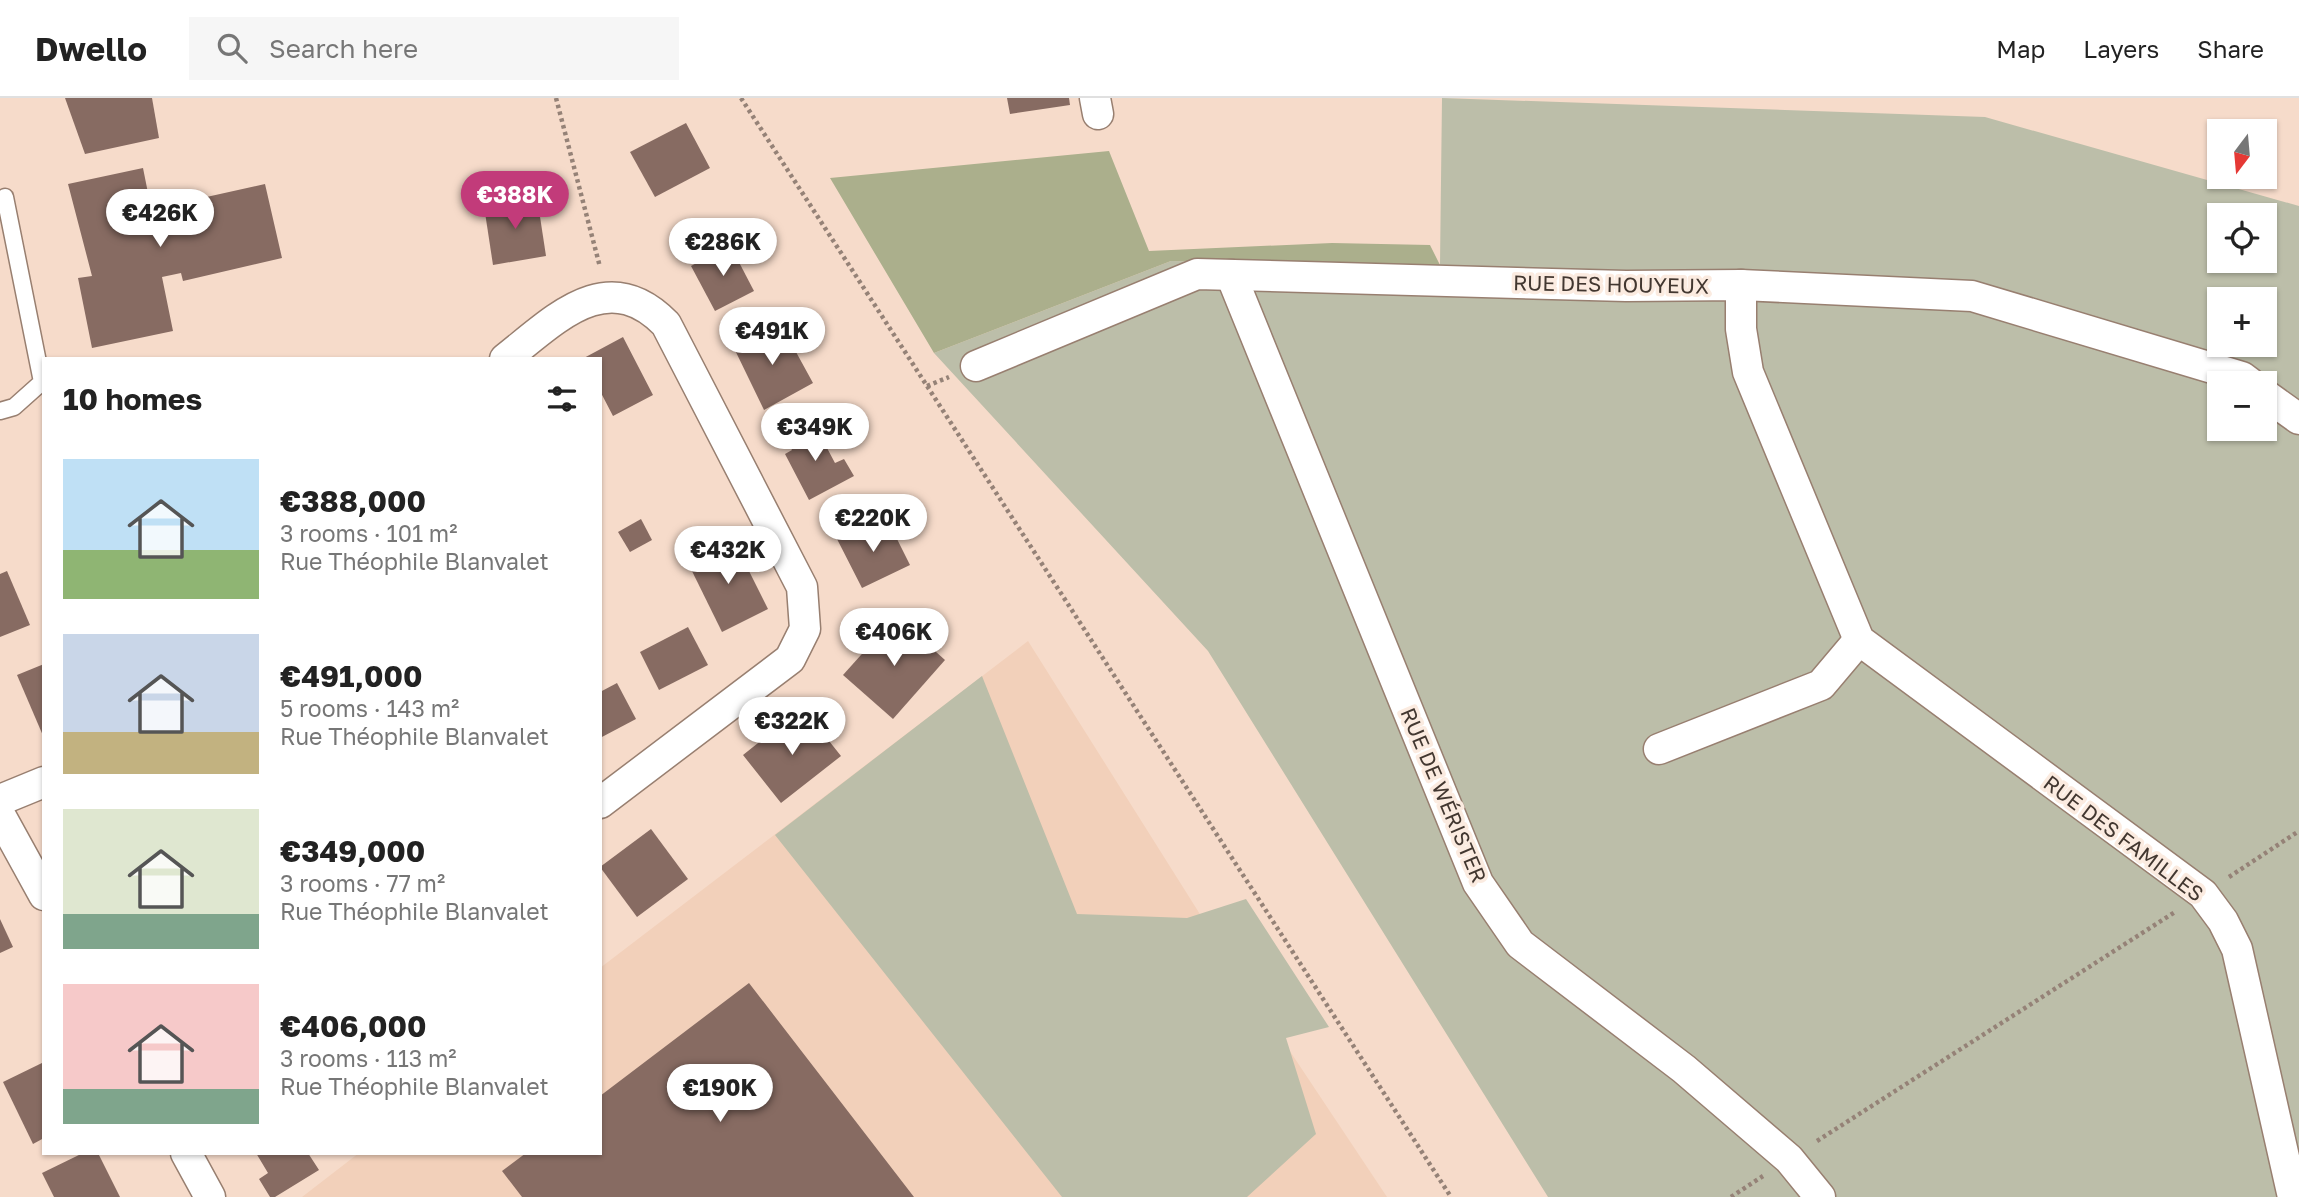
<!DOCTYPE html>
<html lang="en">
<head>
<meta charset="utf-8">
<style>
  body { margin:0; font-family:"Golos Text",sans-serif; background:#f6f6f6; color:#222; height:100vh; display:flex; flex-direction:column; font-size:26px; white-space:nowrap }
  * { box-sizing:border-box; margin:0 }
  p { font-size:23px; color:#767676 }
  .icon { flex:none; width:38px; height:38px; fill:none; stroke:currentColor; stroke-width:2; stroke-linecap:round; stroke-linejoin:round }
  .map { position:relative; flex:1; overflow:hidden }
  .sheet { position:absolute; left:42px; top:259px; width:560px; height:798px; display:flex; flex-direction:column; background:#fff; border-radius:0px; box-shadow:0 2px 5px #0004 }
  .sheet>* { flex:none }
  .needle { width:46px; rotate:196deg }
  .controls { position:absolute; left:2207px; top:21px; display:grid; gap:14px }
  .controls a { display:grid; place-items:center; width:70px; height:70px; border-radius:0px; background:#fff; box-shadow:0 2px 5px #0004; font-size:35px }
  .price { position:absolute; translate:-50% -60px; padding:0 16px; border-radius:24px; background:#fff; color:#222; font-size:23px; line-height:46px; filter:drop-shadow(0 2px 4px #0008) }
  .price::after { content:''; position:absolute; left:50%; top:42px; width:21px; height:16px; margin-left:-10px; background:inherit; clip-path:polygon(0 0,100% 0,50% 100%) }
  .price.current { background:#c23b7a; color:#fff }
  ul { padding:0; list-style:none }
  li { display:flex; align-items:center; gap:21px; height:175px; padding:0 21px }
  li span { display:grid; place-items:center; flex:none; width:196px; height:140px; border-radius:0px; color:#555 }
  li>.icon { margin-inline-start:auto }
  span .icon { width:84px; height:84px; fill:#fffc; stroke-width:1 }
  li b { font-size:30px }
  h2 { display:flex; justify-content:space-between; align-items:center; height:84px; padding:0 21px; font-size:30px }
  header { display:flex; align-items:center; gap:42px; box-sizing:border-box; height:98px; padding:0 35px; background:#fff; border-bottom:2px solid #e0e0e0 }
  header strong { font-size:33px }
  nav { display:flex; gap:38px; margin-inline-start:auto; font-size:24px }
  .search { width:490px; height:63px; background:#f6f6f6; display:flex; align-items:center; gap:18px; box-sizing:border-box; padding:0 24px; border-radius:0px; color:#767676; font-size:26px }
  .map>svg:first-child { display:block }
  .built { fill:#f2d0ba }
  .green { fill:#bcbea9; fill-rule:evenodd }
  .forest { fill:#abaf8c }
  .building { fill:#876b62 }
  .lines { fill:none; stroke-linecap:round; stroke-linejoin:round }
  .lane-casing { stroke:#987f70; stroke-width:19 }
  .street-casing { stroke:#987f70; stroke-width:33 }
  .path { stroke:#958277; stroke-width:4.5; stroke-dasharray:3.5 3.5; stroke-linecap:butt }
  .lane { stroke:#fff; stroke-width:16 }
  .street { stroke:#fff; stroke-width:30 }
  .labels { text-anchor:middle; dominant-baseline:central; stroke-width:7; stroke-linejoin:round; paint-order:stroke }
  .street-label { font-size:21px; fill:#423730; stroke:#fbebe0 }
</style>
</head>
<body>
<header>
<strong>Dwello</strong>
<div class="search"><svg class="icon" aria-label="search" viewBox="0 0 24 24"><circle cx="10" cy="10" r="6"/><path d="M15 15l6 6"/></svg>Search here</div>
<nav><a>Map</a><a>Layers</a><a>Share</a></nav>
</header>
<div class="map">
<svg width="2299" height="1099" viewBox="0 0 2299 1099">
  <rect width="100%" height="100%" fill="#f6dbca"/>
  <polygon class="built" points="1028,543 1220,848 1387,1099 302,1099 359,1055 600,1055 600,870"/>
  <g class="green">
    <path d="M1442,0L1985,19L2299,108V1099H1548L1208,553L934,255L1171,163L1440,167ZM2219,117H2264V163H2219ZM2219,201H2264V247H2219ZM2219,285H2264V331H2219Z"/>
    <polygon points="982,578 1077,816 1187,820 1246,801 1329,929 1286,940 1316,1036 1247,1099 1062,1099 775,737"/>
  </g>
  <polygon class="forest" points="1109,53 1149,153 1332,145 1430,147 1440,167 1171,163 934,255 830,80"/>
  <g class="building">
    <polygon points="65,0 152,0 159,40 85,56"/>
    <polygon points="1007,0 1069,0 1070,7 1010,16"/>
    <polygon points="686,25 710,70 655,99 630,54"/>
    <polygon points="143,70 153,120 168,117 166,108 265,86 282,160 183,183 181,175 162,179 173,233 92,250 78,180 92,178 68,86"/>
    <polygon points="537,99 546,158 493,167 484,108"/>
    <polygon points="730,147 754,193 715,213 691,168"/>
    <polygon points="773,227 783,246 790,243 813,285 764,312 733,248"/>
    <polygon points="623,239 653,297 613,318 600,293 600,261 582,261"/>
    <polygon points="807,327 813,338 819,335 835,365 844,361 854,378 809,402 785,356 792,352 785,339"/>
    <polygon points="641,421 652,442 630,454 618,434"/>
    <polygon points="876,422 885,442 895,437 910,467 862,490 837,441"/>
    <polygon points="734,443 768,511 722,534 688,465"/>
    <polygon points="7,473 30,527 0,539 0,476"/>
    <polygon points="896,518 945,562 893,621 843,577"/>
    <polygon points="688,529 708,567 659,592 640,554"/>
    <polygon points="44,566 44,640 17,577"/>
    <polygon points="617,585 636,621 600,640 600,594"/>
    <polygon points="806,614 841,658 781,705 743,657 777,630 780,634"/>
    <polygon points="651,731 688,781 637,819 600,769"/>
    <polygon points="0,821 13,849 0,855"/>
    <polygon points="749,885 914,1099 522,1099 502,1073 526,1055 600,1055 600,998"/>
    <polygon points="44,964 44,1040 33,1046 3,984"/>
    <polygon points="83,1055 98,1055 120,1099 54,1099 42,1075"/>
    <polygon points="256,1055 308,1055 319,1072 275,1099 270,1099 259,1081 268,1075"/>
  </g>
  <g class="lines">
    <g class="lane-casing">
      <polyline id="lane" points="0,313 14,309 42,284 5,99"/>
    </g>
    <g class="street-casing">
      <g id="street">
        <polyline points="1095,0 1098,16"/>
        <polyline points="1231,177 1478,785 1520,846 1684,971 1789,1061 1820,1099"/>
        <polyline points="1741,187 1741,231 1748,274 1859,542 2203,796 2223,823 2237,851 2293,1099"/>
        <path d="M505,261C556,221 607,166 666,226L802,489L805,531L790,561L600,705"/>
        <polyline points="976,268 1197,176 1626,188 1741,187 1972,198 2242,279 2250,285"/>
        <polyline points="2264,296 2299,321"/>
        <polyline points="1659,651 1821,587 1859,542"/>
        <polyline points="0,702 44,684"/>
        <polyline points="0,717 44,797"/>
        <polyline points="186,1055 210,1099"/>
      </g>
    </g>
    <g class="path">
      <polyline points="556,0 600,169"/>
      <polyline points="741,0 1451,1099"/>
      <polyline points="927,288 949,279"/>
      <polyline points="2229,779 2299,733"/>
      <polyline points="1817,1043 2175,814"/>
      <polyline points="1731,1099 1763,1078"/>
    </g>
    <use href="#lane" class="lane"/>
    <use href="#street" class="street"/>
  </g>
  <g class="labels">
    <g class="street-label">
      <text transform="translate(1611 186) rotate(1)">RUE DES HOUYEUX</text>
      <text transform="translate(1444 697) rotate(67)">RUE DE WÉRISTER</text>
      <text transform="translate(2124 740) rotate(37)">RUE DES FAMILLES</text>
    </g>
  </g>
</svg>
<div class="controls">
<a><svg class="needle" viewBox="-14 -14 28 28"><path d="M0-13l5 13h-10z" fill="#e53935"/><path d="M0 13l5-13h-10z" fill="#767676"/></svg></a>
<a><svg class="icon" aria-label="locate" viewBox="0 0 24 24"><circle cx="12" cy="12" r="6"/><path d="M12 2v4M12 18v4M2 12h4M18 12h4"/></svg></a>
<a>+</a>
<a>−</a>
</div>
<b class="price current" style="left:515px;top:133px">€388K</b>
<b class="price" style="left:160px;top:151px">€426K</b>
<b class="price" style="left:723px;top:180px">€286K</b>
<b class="price" style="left:772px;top:269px">€491K</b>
<b class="price" style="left:815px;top:365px">€349K</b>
<b class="price" style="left:873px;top:456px">€220K</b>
<b class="price" style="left:728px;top:488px">€432K</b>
<b class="price" style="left:894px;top:570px">€406K</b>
<b class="price" style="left:792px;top:659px">€322K</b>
<b class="price" style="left:720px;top:1026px">€190K</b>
<section class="sheet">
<h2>10 homes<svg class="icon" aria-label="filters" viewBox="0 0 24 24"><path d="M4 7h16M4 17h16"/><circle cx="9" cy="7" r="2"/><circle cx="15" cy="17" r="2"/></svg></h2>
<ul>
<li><span style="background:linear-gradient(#bfe0f5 65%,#8fb573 0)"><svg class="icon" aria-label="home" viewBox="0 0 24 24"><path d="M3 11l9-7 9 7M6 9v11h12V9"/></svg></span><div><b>€388,000</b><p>3 rooms · 101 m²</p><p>Rue Théophile Blanvalet</p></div></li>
<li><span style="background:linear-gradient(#c9d6e8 70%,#c2b280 0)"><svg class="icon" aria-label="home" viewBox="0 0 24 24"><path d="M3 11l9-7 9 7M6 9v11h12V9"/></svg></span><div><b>€491,000</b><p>5 rooms · 143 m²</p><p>Rue Théophile Blanvalet</p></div></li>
<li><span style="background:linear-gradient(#dfe7d0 75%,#7fa58c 0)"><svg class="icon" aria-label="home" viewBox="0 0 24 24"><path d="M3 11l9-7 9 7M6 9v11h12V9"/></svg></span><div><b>€349,000</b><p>3 rooms · 77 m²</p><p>Rue Théophile Blanvalet</p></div></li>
<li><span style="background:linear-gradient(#f6c9c9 75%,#7fa58c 0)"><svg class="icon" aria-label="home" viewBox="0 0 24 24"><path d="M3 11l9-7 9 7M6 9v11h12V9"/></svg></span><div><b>€406,000</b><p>3 rooms · 113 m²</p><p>Rue Théophile Blanvalet</p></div></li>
</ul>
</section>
</div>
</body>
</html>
